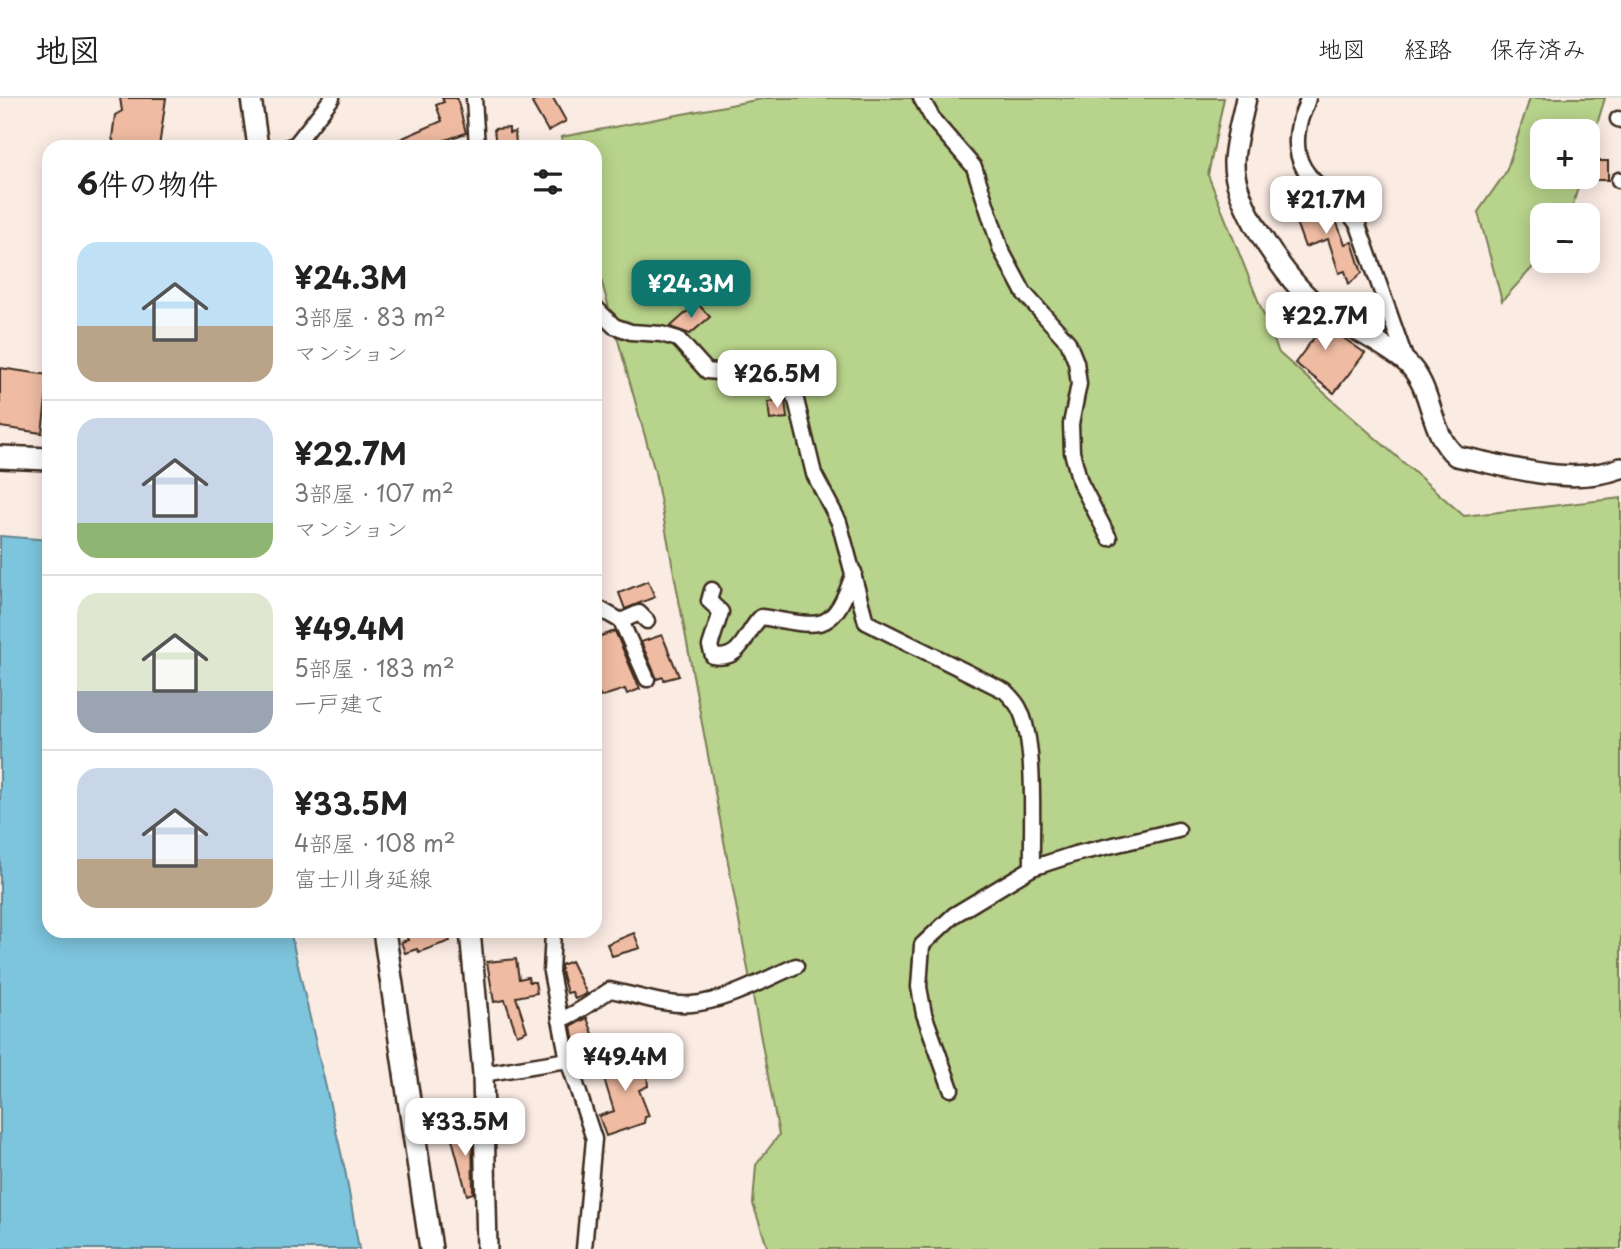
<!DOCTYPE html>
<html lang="ja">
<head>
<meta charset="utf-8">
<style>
  body { margin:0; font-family:"Playpen Sans","Klee One",sans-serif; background:#f2f2f2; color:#222; height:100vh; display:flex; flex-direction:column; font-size:26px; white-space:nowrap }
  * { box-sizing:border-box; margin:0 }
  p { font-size:23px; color:#767676 }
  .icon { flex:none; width:38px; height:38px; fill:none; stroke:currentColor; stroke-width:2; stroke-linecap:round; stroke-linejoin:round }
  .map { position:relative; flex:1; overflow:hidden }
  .panel { position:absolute; left:42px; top:42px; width:560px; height:798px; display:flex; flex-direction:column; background:#fff; border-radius:21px; box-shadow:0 4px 18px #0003 }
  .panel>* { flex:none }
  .controls { position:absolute; left:1530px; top:21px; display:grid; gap:14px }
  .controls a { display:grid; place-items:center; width:70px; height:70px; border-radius:14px; background:#fff; box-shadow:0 4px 18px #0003; font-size:35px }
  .price { position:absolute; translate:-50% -60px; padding:0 16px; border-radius:14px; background:#fff; color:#222; font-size:23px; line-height:46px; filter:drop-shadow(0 2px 4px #0008) }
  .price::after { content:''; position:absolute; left:50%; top:42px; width:21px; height:16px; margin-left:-10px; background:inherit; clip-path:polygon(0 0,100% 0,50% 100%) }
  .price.current { background:#0f766e; color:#fff }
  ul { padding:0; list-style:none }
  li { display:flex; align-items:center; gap:21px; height:175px; padding:0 35px }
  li+li { border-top:2px solid #e0e0e0 }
  li span { display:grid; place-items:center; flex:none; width:196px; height:140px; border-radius:21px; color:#555 }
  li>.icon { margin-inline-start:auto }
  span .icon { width:84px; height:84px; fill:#fffc; stroke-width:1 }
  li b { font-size:30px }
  h2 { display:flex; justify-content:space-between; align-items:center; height:84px; padding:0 35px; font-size:30px }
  header { display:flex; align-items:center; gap:42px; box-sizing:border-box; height:98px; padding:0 35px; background:#fff; border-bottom:2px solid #e0e0e0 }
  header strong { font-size:33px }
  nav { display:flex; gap:38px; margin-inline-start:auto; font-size:24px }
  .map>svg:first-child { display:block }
  .green { fill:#b8d38b; stroke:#7a7e54; stroke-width:2 }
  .water { fill:#7dc4dd; stroke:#638691; stroke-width:2 }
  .building { fill:#efbba2; stroke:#3b2a1e; stroke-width:2 }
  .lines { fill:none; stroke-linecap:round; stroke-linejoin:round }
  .street-casing { stroke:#3b2a1e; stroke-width:19 }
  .secondary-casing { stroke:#3b2a1e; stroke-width:24 }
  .primary-casing { stroke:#3b2a1e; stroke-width:26 }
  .street { stroke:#fff; stroke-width:14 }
  .secondary { stroke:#fff; stroke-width:19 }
  .primary { stroke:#fff; stroke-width:21 }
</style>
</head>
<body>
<header>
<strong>地図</strong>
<nav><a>地図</a><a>経路</a><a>保存済み</a></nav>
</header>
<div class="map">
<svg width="1621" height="1151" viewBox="0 0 1621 1151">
  <rect width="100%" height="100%" fill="#faebe3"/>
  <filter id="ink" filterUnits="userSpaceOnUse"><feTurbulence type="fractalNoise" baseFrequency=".0143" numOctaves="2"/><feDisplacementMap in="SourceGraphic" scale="14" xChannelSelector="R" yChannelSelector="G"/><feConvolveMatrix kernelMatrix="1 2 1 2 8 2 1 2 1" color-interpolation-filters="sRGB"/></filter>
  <g filter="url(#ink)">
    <g class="green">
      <polygon points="767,0 1224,0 1208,77 1279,255 1464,418 1621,400 1621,1151 768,1151 753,1106 756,1067 779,1037 655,374 595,160 595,49 564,49 561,39"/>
      <polygon points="1530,0 1605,0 1587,59 1587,33 1542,33 1542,79 1581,79 1570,117 1542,117 1542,159 1502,203 1478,114 1506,74"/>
    </g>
    <polygon class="water" points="0,438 49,442 49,833 290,833 345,1072 359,1151 0,1151"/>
    <g class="building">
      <polygon points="120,0 166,0 159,49 116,49 112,40 115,17 122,13"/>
      <polygon points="442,0 457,0 466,35 425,49 382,49 442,23 436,7 444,4"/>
      <polygon points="540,0 553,0 566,23 548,33 532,5"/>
      <polygon points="509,30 509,35 515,34 516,46 496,48 494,31"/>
      <rect x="1591" y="63" width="17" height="19"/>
      <polygon points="1313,98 1324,124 1335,120 1345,146 1352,144 1362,175 1349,186 1345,173 1339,175 1328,141 1305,149 1290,108"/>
      <polygon points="697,205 710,219 690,236 670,229"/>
      <polygon points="1290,210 1319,223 1365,255 1334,295 1295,265 1316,237 1285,223"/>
      <polygon points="0,270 49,277 42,335 0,329"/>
      <polygon points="785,302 787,320 770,322 768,304"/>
      <polygon points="648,483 655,499 625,511 619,495"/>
      <polygon points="615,533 640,591 627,596 625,591 600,599 595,584 595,540"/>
      <polygon points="662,537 679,578 664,582 663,579 657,581 641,544"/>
      <polygon points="412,833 446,833 450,843 419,854 417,851 405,855 401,844 408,842 405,835"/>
      <polygon points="634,835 640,850 612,858 607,846"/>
      <polygon points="516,861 519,881 528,879 529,884 535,884 537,895 516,899 527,933 517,937 505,902 494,904 487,864"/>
      <polygon points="571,863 587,896 575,901 572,894 567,895 561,873 561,867"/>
      <polygon points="587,920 595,941 575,949 571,928"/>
      <polygon points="634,954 640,955 647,975 648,988 639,992 649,1018 645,1019 644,1025 606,1038 599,1018 614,1013 602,974 609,971 606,964"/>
      <polygon points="472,1032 473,1095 467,1097 451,1037"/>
    </g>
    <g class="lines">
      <g class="street-casing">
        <g id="street">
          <polyline points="474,0 477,49"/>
          <polyline points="921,0 934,23 974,69 1001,152 1024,195 1068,244 1076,264 1079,286 1071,326 1072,354 1080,384 1109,440"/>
          <path d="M1308,0C1306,9 1301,17 1299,26C1286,82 1334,91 1358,127L1407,265"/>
          <polyline points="1618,21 1621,22"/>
          <polyline points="289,49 296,46 332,0"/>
          <polyline points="1619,82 1621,82"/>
          <path d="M595,209L614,228L631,234L661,236L678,241L707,273L772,279L786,285L796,302L814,376L839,424L866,524L1005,593C1010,598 1016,604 1019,610C1037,643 1031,731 1032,770"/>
          <path d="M712,492L709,503L721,514L710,548L713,558C742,564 745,534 761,519C821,528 832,539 854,474"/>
          <polyline points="595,513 600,511 621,523 639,515 647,523"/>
          <polyline points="621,523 647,581"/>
          <polyline points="553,833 551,874 568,962"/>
          <path d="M560,922C582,913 591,904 610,892C636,897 665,908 692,906C727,903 763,882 796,868"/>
          <polyline points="483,976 568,962 594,1041 584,1151"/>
          <polyline points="951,991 924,916 919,889 922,847 954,817 1032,770 1075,756 1178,732"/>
        </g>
      </g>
      <g class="secondary-casing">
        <g id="secondary">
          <polyline points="251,0 258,49"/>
          <path d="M1246,0C1242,20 1235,42 1234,63C1232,102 1281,174 1309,200C1338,226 1378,240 1407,265C1434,290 1428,334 1456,358C1509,368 1568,389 1621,370"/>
          <polyline points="470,833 483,976 487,1151"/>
        </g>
      </g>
      <g class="primary-casing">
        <g id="primary">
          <polyline points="0,359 49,361"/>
          <polyline points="384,833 431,1151"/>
        </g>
      </g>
      <use href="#street" class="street"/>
      <use href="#secondary" class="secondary"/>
      <use href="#primary" class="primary"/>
    </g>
  </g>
</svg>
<div class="controls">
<a>+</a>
<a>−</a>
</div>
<b class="price" style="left:1326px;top:138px">¥21.7M</b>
<b class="price current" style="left:691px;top:222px">¥24.3M</b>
<b class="price" style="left:1325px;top:254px">¥22.7M</b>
<b class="price" style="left:777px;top:312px">¥26.5M</b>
<b class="price" style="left:625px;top:995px">¥49.4M</b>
<b class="price" style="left:465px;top:1060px">¥33.5M</b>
<section class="panel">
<h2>6件の物件<svg class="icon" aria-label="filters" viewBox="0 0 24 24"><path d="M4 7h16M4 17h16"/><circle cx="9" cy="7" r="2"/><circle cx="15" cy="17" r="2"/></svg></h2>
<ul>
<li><span style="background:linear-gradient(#bfe0f5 60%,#b9a48a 0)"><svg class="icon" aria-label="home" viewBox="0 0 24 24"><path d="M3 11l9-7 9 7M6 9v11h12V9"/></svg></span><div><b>¥24.3M</b><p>3部屋 · 83 m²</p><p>マンション</p></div></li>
<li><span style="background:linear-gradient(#c9d6e8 75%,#8fb573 0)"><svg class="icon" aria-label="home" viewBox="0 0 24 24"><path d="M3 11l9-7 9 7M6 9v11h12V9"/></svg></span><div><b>¥22.7M</b><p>3部屋 · 107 m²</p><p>マンション</p></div></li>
<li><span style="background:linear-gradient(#dfe7d0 70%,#9aa5b1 0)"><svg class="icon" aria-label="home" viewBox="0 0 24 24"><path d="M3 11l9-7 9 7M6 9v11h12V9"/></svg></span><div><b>¥49.4M</b><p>5部屋 · 183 m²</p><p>一戸建て</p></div></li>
<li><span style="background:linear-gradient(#c9d6e8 65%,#b9a48a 0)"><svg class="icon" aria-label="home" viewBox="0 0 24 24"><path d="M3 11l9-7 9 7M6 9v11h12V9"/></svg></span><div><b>¥33.5M</b><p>4部屋 · 108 m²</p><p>富士川身延線</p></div></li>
</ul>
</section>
</div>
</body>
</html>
